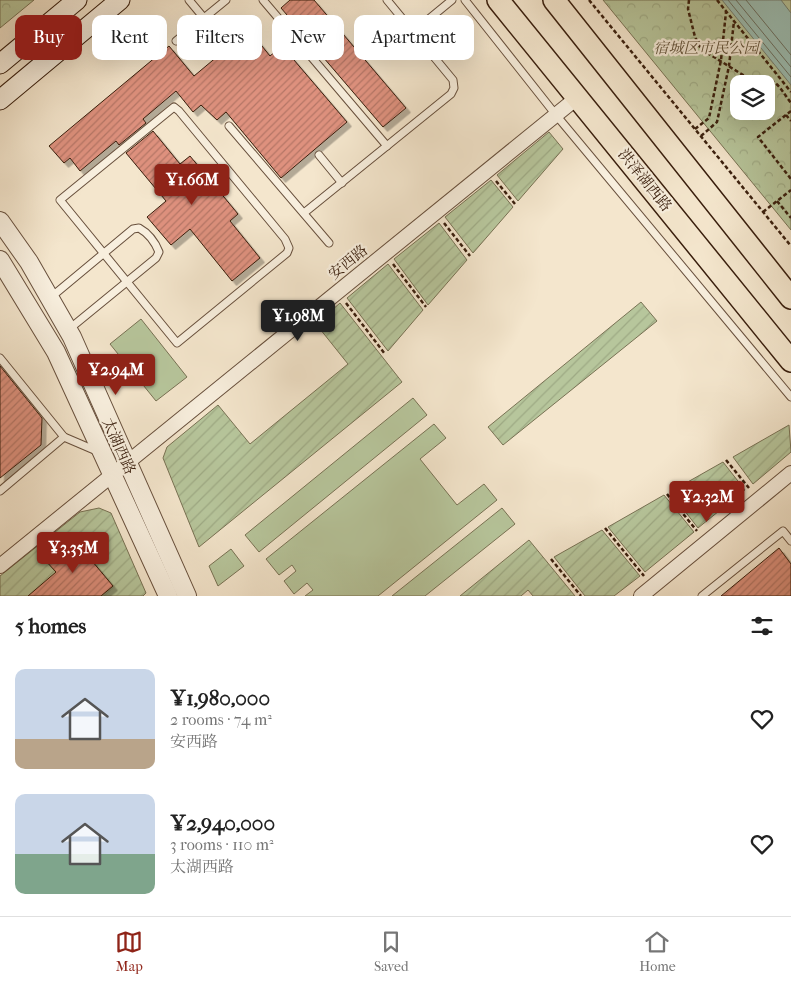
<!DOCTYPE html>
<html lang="en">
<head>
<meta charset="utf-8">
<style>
  body { margin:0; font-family:"IM FELL French Canon","Noto Serif SC",serif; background:#f2f2f2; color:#222; height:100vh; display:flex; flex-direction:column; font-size:19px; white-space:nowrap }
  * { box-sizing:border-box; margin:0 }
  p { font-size:16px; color:#767676 }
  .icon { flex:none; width:28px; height:28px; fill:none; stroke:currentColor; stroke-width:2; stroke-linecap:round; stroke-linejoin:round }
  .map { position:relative; height:596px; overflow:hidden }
  .side { display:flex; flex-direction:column; background:#fff; flex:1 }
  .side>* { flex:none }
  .top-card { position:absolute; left:15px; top:15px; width:500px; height:45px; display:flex; gap:10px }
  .controls { position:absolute; left:730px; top:75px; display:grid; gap:10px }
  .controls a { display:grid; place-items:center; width:45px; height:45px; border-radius:10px; background:#fff; box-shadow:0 5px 20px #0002; font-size:25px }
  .price { position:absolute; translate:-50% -42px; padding:0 11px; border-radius:5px; background:#8f2418; color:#fff; font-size:16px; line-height:32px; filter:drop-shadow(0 1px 2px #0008) }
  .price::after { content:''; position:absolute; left:50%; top:30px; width:15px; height:11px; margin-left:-8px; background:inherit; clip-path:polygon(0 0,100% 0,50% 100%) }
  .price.active { background:#222; color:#fff }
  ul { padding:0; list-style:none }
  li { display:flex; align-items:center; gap:15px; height:125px; padding:0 15px }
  li span { display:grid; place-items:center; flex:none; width:140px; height:100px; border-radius:10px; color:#555 }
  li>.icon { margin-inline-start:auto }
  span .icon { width:60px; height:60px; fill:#fffc; stroke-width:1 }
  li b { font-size:21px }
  h2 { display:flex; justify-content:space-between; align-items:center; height:60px; padding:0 15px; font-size:21px }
  .tag { padding:0 18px; border-radius:10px; background:#fff; box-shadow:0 5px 20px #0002; font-size:18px; line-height:45px }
  .tag.active { background:#8f2418; color:#fff }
  .tab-bar { display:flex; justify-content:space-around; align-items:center; height:70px; border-top:1px solid #e0e0e0; background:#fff; font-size:14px; color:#767676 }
  .tab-bar a { display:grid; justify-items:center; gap:2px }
  .tab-bar .active { color:#8f2418 }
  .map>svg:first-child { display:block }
  .grass { fill:#b7c69c; stroke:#787254 }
  .forest { fill:url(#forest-crowns); stroke:#787254; fill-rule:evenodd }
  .garden { fill:url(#garden-furrows); stroke:#787254 }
  .water { fill:#9cc0b6; stroke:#747f72 }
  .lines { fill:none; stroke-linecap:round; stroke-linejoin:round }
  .shore { stroke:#6a6f62; stroke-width:1 }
  .building { fill:url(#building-hatch); stroke:#391e0d; filter:url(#shadow) }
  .service-casing { stroke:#68503d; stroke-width:9 }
  .minor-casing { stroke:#68503d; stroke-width:16 }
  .tertiary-casing { stroke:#68503d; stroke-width:20 }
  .secondary-casing { stroke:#391e0d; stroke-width:21 }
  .primary-casing { stroke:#391e0d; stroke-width:24 }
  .path { stroke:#391e0d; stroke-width:2.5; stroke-dasharray:4 2.5; stroke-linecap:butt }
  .service { stroke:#f8efde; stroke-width:7 }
  .minor { stroke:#f8efde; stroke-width:14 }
  .tertiary { stroke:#f8efde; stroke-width:18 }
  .secondary { stroke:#f8efde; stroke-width:19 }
  .primary { stroke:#f4e6cd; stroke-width:21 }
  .labels { text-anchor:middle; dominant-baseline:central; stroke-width:4.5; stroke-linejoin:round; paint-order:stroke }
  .park-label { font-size:15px; font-style:italic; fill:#5f5038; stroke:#f8efde }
  .street-label { font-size:15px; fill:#391e0d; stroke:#f8efde }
</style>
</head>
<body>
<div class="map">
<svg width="791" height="596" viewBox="0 0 791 596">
  <defs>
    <pattern id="forest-crowns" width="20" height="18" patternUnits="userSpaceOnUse" patternTransform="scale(1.25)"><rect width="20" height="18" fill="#b7c69c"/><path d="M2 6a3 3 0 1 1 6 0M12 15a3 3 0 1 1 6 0" fill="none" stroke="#9eaa85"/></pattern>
    <pattern id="garden-furrows" width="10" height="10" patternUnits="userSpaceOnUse" patternTransform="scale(1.25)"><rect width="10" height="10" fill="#b7c69c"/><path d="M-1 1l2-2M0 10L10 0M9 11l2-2" fill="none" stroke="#9eaa85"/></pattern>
    <pattern id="building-hatch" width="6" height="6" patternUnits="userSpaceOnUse" patternTransform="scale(1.25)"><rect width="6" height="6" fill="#de917e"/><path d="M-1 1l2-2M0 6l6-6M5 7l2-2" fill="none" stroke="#b57666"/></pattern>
    <filter id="shadow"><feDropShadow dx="4.5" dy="4.5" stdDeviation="0" flood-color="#0004"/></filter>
  </defs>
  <rect width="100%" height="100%" fill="#f4e6cd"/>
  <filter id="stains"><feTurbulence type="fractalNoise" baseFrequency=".004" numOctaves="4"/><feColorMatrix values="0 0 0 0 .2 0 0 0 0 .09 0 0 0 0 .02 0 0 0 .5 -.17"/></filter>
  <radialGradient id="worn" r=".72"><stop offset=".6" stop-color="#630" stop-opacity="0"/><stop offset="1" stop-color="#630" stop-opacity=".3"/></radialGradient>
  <g class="grass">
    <polygon points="141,319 187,377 156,401 110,344"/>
    <polygon points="413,398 427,415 259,552 245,535"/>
    <polygon points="434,424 446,438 420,459 457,505 484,484 497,500 378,596 305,596 313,590 307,583 294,594 284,581 296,571 292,565 279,575 266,559"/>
    <polygon points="502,508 515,524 425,596 392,596"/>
    <polygon points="231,549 244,566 218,586 209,566"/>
  </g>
  <g class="forest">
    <polygon points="0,0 34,0 0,28"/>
    <path d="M603,0H791V230ZM739,84H766V111H739Z"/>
  </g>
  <g class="garden">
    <polygon points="549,132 563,149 518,201 497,175"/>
    <polygon points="491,180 513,207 473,253 445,217"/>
    <polygon points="439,223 467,260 428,305 394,259"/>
    <polygon points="388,264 423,310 388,351 347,298"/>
    <polygon points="641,302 657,321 503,445 488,427"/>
    <polygon points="340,303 402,382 199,547 163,458 167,447 218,405 250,444 348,364 316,324"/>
    <polygon points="789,425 791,452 753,484 733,457"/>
    <polygon points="723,462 745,490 698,528 670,492"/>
    <polygon points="664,495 694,532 645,572 608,527"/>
    <polygon points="99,508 111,513 146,593 143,596 0,596 0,576 80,512"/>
    <polygon points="602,530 640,576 614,596 585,596 554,557"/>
    <polygon points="529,540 575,596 533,596 528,590 521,596 460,596"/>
  </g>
  <polygon class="water" points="722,0 781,0 791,13 791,85"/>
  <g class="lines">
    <g class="shore">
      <polyline points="728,0 791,77"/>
      <polyline points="736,0 791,67"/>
      <polyline points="746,0 791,55"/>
    </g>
  </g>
  <g class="building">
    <polygon points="290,0 314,0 406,108 383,127 281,8"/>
    <polygon points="249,30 270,56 282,46 347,122 281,178 226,112 217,120 201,105 193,112 176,91 143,119 146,123 119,145 116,141 80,171 70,158 64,163 49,146 169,46 194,76"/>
    <polygon points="153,131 180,164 190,156 238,214 230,221 260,258 232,281 190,229 171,245 147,217 166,201 126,153"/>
    <polygon points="0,366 42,418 41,445 0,478"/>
    <polygon points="71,536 113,586 101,596 28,596 56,572 44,559"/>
    <polygon points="779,548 791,564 791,596 721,596"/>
  </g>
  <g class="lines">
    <g class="service-casing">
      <g id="service">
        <polyline points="189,0 204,18 226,0"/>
        <polyline points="263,0 387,146"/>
        <polyline points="465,0 556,115 791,397"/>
        <polyline points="413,32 452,0"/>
        <polyline points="176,41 204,18"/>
        <polygon points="174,107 179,111 285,239 289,248 287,253 177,343 60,200"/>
        <polyline points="229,126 329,243"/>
        <polyline points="319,155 342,183"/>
        <polyline points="304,213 451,94 454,88 453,80 387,0"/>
        <path d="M50,298L133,229L139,228C148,233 155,242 159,252L156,258L68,330"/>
        <polyline points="0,358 64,437 99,452"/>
        <polyline points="0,491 64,437"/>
        <polyline points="702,596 783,531 791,541"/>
      </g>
    </g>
    <g class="minor-casing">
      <g id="minor">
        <polyline points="0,566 578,97"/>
        <polyline points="641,596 791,473"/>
      </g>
    </g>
    <g class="tertiary-casing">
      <g id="tertiary">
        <polyline points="0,221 29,262 72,337 187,596"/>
        <polyline points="0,260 56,352 168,596"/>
      </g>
    </g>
    <g class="secondary-casing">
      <g id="secondary">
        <polyline points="0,64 77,0"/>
        <polyline points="0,100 120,0"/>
      </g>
    </g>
    <g class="primary-casing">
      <g id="primary">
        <polyline points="498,0 791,361"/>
        <polyline points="554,0 791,298"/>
      </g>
    </g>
    <g class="path">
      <polyline points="589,0 791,246"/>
      <path d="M689,0L688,9L695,37L701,49L751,80C776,76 777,84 791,103"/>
      <polyline points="717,0 791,92"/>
      <polyline points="791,111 758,137 791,179"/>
      <polyline points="786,115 791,121"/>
      <polyline points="695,129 709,118 721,60 726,12"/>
      <polyline points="701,136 717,122 729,66 734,21"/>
      <polyline points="496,181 515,204"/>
      <polyline points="777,201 791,218"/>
      <polyline points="763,212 791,190"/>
      <polyline points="444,223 470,256"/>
      <polyline points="393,264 426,307"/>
      <polyline points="346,303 385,354"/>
      <polyline points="726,460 749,488"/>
      <polyline points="667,494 697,531"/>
      <polyline points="605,528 644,576"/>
      <polyline points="551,559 581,596"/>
    </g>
    <use href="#service" class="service"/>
    <use href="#minor" class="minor"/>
    <use href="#tertiary" class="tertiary"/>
    <use href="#secondary" class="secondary"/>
    <use href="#primary" class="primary"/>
  </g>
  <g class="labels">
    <g class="park-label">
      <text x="706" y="48">宿城区市民公园</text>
    </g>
    <g class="street-label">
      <text transform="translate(645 180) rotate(51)">洪泽湖西路</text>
      <text transform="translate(348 262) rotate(-39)">安西路</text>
      <text transform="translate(119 446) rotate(66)">太湖西路</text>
    </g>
  </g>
  <rect width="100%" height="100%" filter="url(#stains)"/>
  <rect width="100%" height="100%" fill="url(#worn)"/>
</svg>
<div class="controls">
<a><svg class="icon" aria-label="layers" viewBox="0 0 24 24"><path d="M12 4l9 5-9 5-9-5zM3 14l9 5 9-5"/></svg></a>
</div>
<b class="price" style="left:192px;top:206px">¥1.66M</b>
<b class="price active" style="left:298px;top:342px">¥1.98M</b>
<b class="price" style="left:116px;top:396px">¥2.94M</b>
<b class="price" style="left:707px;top:523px">¥2.32M</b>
<b class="price" style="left:73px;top:574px">¥3.35M</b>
<div class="top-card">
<a class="tag active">Buy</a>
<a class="tag">Rent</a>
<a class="tag">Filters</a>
<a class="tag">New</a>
<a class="tag">Apartment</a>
</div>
</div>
<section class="side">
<h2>5 homes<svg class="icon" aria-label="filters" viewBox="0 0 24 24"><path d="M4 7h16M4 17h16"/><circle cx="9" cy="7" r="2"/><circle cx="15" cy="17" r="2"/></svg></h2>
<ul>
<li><span style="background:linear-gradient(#c9d6e8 70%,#b9a48a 0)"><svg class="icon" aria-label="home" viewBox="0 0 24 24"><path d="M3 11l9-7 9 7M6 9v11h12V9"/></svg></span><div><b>¥1,980,000</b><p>2 rooms · 74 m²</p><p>安西路</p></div><svg class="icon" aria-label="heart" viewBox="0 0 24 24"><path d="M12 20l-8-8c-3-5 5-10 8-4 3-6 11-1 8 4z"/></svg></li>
<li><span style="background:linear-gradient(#c9d6e8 60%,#7fa58c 0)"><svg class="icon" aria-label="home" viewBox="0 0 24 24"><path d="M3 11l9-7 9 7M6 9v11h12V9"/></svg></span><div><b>¥2,940,000</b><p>3 rooms · 110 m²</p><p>太湖西路</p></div><svg class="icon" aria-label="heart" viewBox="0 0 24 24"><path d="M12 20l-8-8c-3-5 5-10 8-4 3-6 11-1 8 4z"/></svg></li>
</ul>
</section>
<nav class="tab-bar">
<a class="active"><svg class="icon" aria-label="map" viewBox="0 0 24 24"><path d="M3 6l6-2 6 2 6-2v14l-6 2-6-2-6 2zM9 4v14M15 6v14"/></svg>Map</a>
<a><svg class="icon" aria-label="saved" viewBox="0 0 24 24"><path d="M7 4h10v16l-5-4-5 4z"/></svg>Saved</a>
<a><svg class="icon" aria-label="home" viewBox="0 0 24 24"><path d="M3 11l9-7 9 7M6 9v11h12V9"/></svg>Home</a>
</nav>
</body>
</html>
